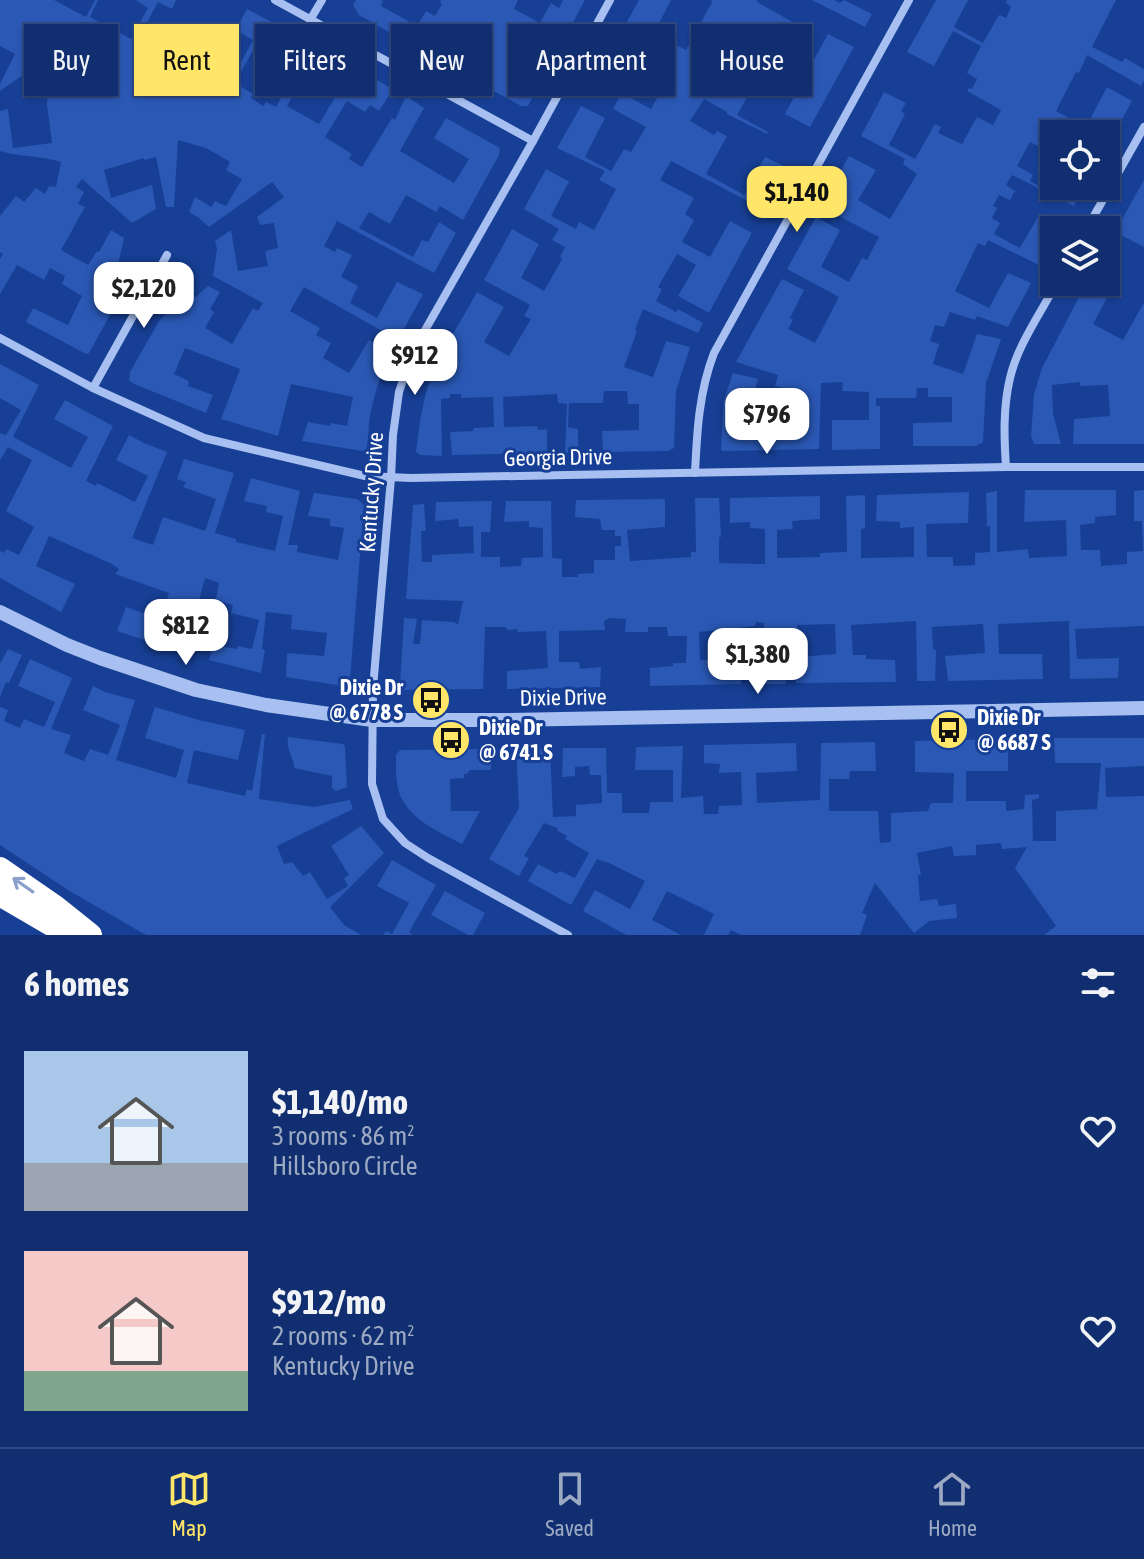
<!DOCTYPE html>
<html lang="en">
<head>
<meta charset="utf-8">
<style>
  body { margin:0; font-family:"Asap Condensed",sans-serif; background:#1e3b78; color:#f1f3f6; height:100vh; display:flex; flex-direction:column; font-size:30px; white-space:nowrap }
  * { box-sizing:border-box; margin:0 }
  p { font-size:26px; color:#9ca9c3 }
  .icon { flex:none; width:44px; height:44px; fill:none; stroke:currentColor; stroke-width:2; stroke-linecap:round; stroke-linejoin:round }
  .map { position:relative; height:935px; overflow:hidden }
  .sheet { display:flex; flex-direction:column; background:#112f70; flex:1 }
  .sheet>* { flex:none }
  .guide { position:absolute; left:24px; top:24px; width:1096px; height:72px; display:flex; gap:16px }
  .fabs { position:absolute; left:1040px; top:120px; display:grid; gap:16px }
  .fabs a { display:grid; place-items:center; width:80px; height:80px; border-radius:0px; background:#112f70; box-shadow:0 2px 6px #0004,0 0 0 2px #304a83; font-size:40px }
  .price { position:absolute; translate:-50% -68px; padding:0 18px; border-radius:16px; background:#fff; color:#222; font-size:26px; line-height:52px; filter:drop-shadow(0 2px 4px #0008) }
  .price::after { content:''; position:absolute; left:50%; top:48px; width:24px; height:18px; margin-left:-12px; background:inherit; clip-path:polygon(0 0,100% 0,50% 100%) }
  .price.current { background:#ffe668; color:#111 }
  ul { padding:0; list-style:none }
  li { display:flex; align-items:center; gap:24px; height:200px; padding:0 24px }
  li span { display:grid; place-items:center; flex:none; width:224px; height:160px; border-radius:0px; color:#555 }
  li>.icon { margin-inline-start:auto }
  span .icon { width:96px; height:96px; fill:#fffc; stroke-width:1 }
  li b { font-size:34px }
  h2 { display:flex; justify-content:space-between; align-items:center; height:96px; padding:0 24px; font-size:34px }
  .chip { padding:0 28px; border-radius:0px; background:#112f70; box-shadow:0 2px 6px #0004,0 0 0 2px #304a83; font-size:28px; line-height:72px }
  .chip.current { background:#ffe668; color:#111 }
  .menu { display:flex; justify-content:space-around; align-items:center; height:112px; border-top:2px solid #304a83; background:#112f70; font-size:22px; color:#9ca9c3 }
  .menu a { display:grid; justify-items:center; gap:4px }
  .menu .current { color:#ffe668 }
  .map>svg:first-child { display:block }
  .green { fill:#2a58b4 }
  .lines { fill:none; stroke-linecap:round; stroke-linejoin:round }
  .minor { stroke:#a8c0f1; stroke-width:8 }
  .tertiary { stroke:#a8c0f1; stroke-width:14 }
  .motorway { stroke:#fff; stroke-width:24 }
  .oneway { stroke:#8b9fca }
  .labels { text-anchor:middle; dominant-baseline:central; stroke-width:6; stroke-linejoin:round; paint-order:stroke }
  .street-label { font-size:22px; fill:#fff; stroke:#173f95 }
  .poi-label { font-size:22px; font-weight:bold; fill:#fff; stroke:#173f95; text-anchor:start }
</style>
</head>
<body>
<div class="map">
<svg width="1144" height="935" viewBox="0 0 1144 935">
  <rect width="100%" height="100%" fill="#173f95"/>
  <g class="green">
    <path d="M0,0H54L86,17L95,0H98L90,17L99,22L97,26L111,33L113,29L131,39L148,8L136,0H176L172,9L158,2L142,32L151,37L144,51L160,60L164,52L173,56L175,52L184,57L196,35L198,36L185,60L214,76L218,68L230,74L236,63L240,64L253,40L236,30L247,9L294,34L283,53L279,51L273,63L252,52L235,83L253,94L251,98L263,106L266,102L276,107L301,63L298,61L309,42L319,48L306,71L302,70L290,89L295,92L287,106L319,124L339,91L326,83L330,76L324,73L334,56L393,89L379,111L370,105L365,112L347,101L325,137L352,154L349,159L362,167L392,118L395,120L406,96L424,108L400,151L454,183L469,159L434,138L446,118L500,148L499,155L463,220L440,206L436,212L406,195L390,224L369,212L359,228L413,257L422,240L428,242L439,222L456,233L434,273L337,221L324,246L335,252L337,248L352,255L341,277L358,286L350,303L377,318L397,282L423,294L398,340L304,287L290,311L320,328L316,335L331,343L323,358L349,373L369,340L391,353C381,373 374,394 370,416C368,428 369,439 366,450L362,451L302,441L308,422L330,426L331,423L347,426L353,397L291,384L278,436L221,419L240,369L185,348L174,374L189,381L188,386L213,395L206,413L134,384L129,380L130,372L159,321L166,314L197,296L208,286L220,292L210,309L214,312L205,328L232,344L253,308L258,311L263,303L213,276L217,249L215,241L231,230L238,271L268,266L265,251L278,248L274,223L260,225L257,217L284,197L272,182L209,227L199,218L189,212L195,197L211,207L215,201L226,206L242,179L226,170L230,162L206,148L178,140L174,207H166L156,157L144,160V158L104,170L111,198L152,185L156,209L132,223L82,179L76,187L84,192L78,204L85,207L61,250L88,265L97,251L99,252L111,230L124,238L119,260L125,288L89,353L86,354L26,322L33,308L68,325L82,296L62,284L65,276L50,268L44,280L17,265L0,294V259L3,254L0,252V216L16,196L24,202L36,188L45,194L49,186L56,187L61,162C42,156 20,157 0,151V111L8,109L13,148L52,143L47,104L48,91L71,75L57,55L34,69L33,68L0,91V84L15,54L0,46Z"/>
    <polygon points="356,0 383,0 381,6 417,26 426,11 435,16 442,4 440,2 441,0 518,0 514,9 540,23 551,3 559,8 563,0 585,0 528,106 521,106 427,54 439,30 427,25 417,48 359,15 353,5"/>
    <path d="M639,0H671L654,33L686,50L712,2L711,0H758L757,2L798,25L783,52L810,67L828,34L854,47L810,127L785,114L803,80L767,61L737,115L768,132L767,134L727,114V112L704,99L690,121L714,135L717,131L727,136L706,174L744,195L765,157L788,168L765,210L671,161L660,180L694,198L685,214L694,220L682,242L710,257L730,221L752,233L709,313L678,296L696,265L677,254L658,287L662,289L656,301L676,312L678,309L703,323L698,333L643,309L635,330L637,331L624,367L653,377L666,341L690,347L676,391L674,448L668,451L603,452L602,431L639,430V404H628L627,391H604L603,403H569L568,427L578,429V453H565L567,404L558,403L557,394L503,397L504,427L537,426L538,430L547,429V453L452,455L450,432L473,431L474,428L494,427L493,397L461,398V394H450V398L441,399L442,456L420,455L416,452C418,435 420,418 424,401C433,362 458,327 477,292L504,307L484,342L509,356L531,319L524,316L530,305L484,280L512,229L539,244L521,278L544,291L562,259L560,257L565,247L552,240L559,229L524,209L546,169L570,182L568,183L551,216L576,229L579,222L594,230L616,189L599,180L605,171L557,148L581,106L605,118L585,157L611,171L624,149L631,152L646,127L613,109L619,98L593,82L616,42L640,56L620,92L651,109L671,74L659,67L666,54L623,29Z"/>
    <polygon points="812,0 834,0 840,3 844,0 872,14 865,27"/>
    <polygon points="936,0 968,0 954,27 983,43 999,15 1006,18 1011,7 1006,3 1007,0 1116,0 1092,47 1122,62 1125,58 1144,69 1144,80 1141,86 1087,55 1079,73 1076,72 1056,111 1086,127 1107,87 1132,101 1106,149 1106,134 1064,134 1057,130 1050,140 1042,136 1038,146 1030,142 1017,166 1033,175 1030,181 1041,187 1045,181 1054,186 1085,186 1074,206 1012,175 1006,185 1015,191 1010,200 999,195 993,206 997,208 992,218 1000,223 994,234 1020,248 1039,215 1063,226 1061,230 1054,230 1054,243 1041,266 988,240 985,246 978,243 955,291 989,308 1008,273 1031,283 1008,327 977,316 975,320 950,312 944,327 935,325 930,341 939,344 933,364 963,374 977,334 1001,339 986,383 983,442 976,446 913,446 913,423 952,422 952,397 928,397 928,388 917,388 916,398 876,398 876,406 880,406 880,449 832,450 832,420 869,420 869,392 842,391 843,382 821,383 819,449 723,451 721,450 723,403 733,373 758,379 748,418 773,425 783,388 775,386 778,375 736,362 782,279 804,290 790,318 793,320 788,329 815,343 839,297 787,269 816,217 840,230 821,267 849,282 862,258 867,260 879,237 821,207 849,156 876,170 858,200 890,219 917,174 903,164 905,159 861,136 884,92 906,103 901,111 905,114 889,145 915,159 935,124 941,127 938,133 962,144 977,117 993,125 1001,110 967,91 969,88 972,89 977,79 967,73 981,46 953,31 934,66 907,52"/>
    <polygon points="1144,180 1144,247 1115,232"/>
    <polygon points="1106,277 1115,282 1093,324 1123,340 1143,304 1144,305 1144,444 1073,444 1074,419 1110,416 1108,385 1080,386 1080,382 1052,385 1053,414 1061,444 1034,444 1031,436 1034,394 1042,368 1087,282 1106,282"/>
    <polygon points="0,364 39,385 13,437 71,468 88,437 54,419 65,400 113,426 86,481 96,486 97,483 135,502 148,476 116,460 129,435 144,443 167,452 132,538 153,545 163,517 205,531 216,499 183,487 186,482 177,479 184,459 234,473 215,533 236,539 236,542 275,551 283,516 266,512 267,506 244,501 251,478 300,491 288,545 298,545 297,552 338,560 344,528 330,526 330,519 308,516 314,493 357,499 364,505 350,680 343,686 286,677 287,653 324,656 327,633 291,629 292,615 266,612 262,649 265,650 261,673 209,660 213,645 237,649 238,646 252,649 259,620 231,613 233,605 216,600 219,583 205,578 185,653 117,631 126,607 160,619 169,593 115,574 119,569 112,564 49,536 36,566 75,584 61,612 0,578 0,551 4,553 6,549 19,555 34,527 6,511 32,460 8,447 0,460 0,433 6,435 21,410 0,398"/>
    <polygon points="1025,490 1116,490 1116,515 1095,517 1095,523 1080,525 1081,550 1100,550 1101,566 1127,564 1127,552 1143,551 1142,521 1134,521 1134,491 1144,490 1144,626 1075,629 1077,659 1119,658 1118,678 1070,679 1069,621 998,624 999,654 1042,654 1043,679 948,681 945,656 985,653 983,624 932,627 933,649 936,650 935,681 917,681 916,621 851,625 853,655 866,655 866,659 895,660 896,682 796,683 797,657 836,654 835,624 797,625 797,628 783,628 786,684 766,684 764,623 756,622 755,626 699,632 700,660 713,660 713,666 741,665 741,684 650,686 650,668 673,666 673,663 686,663 687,636 668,636 667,627 648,627 648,632 625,632 626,619 609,618 604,621 605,630 559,631 559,662 579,662 580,669 601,667 600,687 507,689 507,671 548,668 546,631 518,632 517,629 507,630 506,627 485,627 483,689 402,690 400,686 404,618 417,619 413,644 420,644 422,620 453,622 458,624 463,601 406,599 413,505 424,504 426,531 421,531 422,562 432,562 432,555 474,553 473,526 459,527 458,519 435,521 436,502 492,501 490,532 481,532 481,557 500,557 500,567 521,566 522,558 543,557 543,528 529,527 529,521 504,522 506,501 551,501 552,558 562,559 562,577 578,577 578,574 594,573 594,560 615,560 615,546 621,546 621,536 615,536 615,530 602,530 600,519 575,517 576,500 665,499 665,527 627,530 630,561 691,557 691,552 696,552 695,498 719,498 721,537 719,537 719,563 765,564 765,529 750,528 750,522 730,523 730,498 820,496 820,519 792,521 793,529 777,530 777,558 820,557 820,553 847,552 846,496 865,495 865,528 861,529 861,558 914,557 914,527 900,528 900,522 876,521 877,495 969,492 968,523 926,524 927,557 953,557 953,566 975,565 975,553 990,552 990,526 987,526 986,493 997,491 997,552 1028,549 1029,558 1067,556 1066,520 1024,522"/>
    <polygon points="8,649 22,655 9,683 6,682 0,697 0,664"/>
    <polygon points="30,659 72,678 51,729 71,735 64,753 84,761 90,749 108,755 120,725 83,710 93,686 105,692 135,700 116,760 176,778 184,750 145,738 155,707 199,720 245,730 238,760 194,750 187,783 245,796 247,789 252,791 262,734 265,734 259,799 314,807 350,800 353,809 277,846 284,864 292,862 303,876 310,872 327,899 348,886 344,878 349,875 331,846 361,826 384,853 330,907 344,925 361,935 146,935 68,890 0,845 0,707 8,710 4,721 20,728 24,719 44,727 55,702 18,686"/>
    <path d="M288,737L343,744L345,747L347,787L336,791L332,788V776L294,768C295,760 286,751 288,737Z"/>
    <polygon points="1054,738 1144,738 1144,766 1105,768 1106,797 1144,796 1144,935 1044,935 1056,926 1015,868 1027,847 1002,849 1001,843 976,845 976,855 954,856 952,846 917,853 921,875 918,875 920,901 937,899 939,906 956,904 957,918 929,921 914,933 875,883 862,913 867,915 860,935 741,935 731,930 728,935 704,935 714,914 667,891 652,920 681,935 626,935 583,911 595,890 630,909 645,881 609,863 597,859 571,905 528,881 538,864 557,874 560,871 575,878 589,853 565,839 567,836 558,831 557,828 544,823 524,856 529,858 519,876 489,859 519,808 516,749 550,748 553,817 576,816 576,805 602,803 601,775 590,775 589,766 575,767 575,776 562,777 563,748 606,748 607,793 622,793 622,813 649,813 650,802 673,802 673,770 635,770 636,747 683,746 681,798 703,796 704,814 718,814 719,806 742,805 741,772 719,773 720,764 704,763 704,745 796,743 797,771 756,773 757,803 820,800 821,743 875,742 876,771 850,771 849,779 829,779 829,811 878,811 880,843 891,842 891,813 928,811 931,803 953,803 954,773 915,772 915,741 1008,739 1008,771 966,771 966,801 1006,801 1006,811 1024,809 1025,795 1039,794 1039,798 1032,800 1033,841 1056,841 1056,811 1097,809 1101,763 1055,763"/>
    <path d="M491,749V770H470L467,774H464V778L450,779L451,811H480L462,844C441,833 413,821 402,799C395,786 396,769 396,755L400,750Z"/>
    <polygon points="392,860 436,885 409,932 413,935 383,935 386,931 392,934 409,903 377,886"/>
    <polygon points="445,891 485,913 473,935 468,935 431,915"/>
  </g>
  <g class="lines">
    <g class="minor">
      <polyline points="275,0 533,141"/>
      <polyline points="310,20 322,0"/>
      <polyline points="1086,230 1144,127"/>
      <polyline points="0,338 93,388 204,438 365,476 411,478 567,475 1006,467 1144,467"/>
      <polyline points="93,388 167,255"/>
      <path d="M1006,467C1004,437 1003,408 1010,378C1018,344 1041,313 1057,282"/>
      <path d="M695,473C697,431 699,392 714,353L909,0"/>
      <polyline points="568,935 428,858 405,843 383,819 372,784 373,688 391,478 393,435 399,392 412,353 533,141 610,0"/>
    </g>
    <polyline class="tertiary" points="0,612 67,645 100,658 196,690 266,705 372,720 509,720 1144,708"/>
    <g class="motorway">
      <polyline points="0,869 55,907 90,935"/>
      <polyline points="0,894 70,935"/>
    </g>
  </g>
  <defs><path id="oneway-shaft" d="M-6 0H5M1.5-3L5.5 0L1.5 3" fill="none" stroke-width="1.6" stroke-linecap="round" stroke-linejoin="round" transform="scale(2)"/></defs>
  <use class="oneway" href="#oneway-shaft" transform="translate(23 885) rotate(-145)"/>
  <defs>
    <g id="bus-disc" transform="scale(2)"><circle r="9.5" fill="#ffe668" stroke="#173f95"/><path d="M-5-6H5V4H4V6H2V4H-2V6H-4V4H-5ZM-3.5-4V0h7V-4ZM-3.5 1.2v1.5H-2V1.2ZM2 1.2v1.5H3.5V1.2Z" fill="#111"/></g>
  </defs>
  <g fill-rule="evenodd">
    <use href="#bus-disc" x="431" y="700"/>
    <use href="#bus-disc" x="949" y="730"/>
    <use href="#bus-disc" x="451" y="740"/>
  </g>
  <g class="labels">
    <g class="street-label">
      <text transform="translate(558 457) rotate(-1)">Georgia Drive</text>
      <text transform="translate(371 492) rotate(-86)">Kentucky Drive</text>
      <text transform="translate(563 697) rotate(-1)">Dixie Drive</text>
    </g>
    <g class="poi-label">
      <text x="403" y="687" text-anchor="end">Dixie Dr<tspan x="403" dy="25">@ 6778 S</tspan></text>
      <text x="977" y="717">Dixie Dr<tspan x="977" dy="25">@ 6687 S</tspan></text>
      <text x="479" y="727">Dixie Dr<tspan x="479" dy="25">@ 6741 S</tspan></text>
    </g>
  </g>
</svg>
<div class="fabs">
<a><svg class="icon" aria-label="locate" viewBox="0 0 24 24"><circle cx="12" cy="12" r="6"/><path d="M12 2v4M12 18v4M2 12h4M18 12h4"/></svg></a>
<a><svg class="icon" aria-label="layers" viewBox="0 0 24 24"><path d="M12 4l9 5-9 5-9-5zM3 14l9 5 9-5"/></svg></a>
</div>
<b class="price current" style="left:797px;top:234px">$1,140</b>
<b class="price" style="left:144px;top:330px">$2,120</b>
<b class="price" style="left:415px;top:397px">$912</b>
<b class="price" style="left:767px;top:456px">$796</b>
<b class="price" style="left:186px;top:667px">$812</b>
<b class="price" style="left:758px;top:696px">$1,380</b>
<div class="guide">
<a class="chip">Buy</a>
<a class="chip current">Rent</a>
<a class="chip">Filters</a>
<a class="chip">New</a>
<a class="chip">Apartment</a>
<a class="chip">House</a>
</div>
</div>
<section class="sheet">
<h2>6 homes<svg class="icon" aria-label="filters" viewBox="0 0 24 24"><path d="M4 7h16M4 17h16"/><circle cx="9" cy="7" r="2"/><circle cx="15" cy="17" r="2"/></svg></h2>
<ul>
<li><span style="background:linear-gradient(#a9c7e8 70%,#9aa5b1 0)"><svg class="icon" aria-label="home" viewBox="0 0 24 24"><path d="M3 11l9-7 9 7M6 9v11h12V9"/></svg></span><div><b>$1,140/mo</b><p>3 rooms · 86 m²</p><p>Hillsboro Circle</p></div><svg class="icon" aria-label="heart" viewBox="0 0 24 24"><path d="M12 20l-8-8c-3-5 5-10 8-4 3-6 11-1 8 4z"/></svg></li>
<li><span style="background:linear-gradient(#f6c9c9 75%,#7fa58c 0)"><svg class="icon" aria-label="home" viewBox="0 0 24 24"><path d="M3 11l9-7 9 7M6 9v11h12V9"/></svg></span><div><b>$912/mo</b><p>2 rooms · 62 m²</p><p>Kentucky Drive</p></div><svg class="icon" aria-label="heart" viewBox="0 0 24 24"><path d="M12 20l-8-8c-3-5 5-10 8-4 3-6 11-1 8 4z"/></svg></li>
</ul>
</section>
<nav class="menu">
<a class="current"><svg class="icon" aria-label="map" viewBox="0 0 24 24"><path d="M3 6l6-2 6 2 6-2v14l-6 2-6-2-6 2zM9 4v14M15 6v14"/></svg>Map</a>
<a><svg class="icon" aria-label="saved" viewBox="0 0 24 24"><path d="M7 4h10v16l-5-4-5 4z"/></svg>Saved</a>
<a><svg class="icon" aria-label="home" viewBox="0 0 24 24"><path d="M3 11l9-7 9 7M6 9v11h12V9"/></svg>Home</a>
</nav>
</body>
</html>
